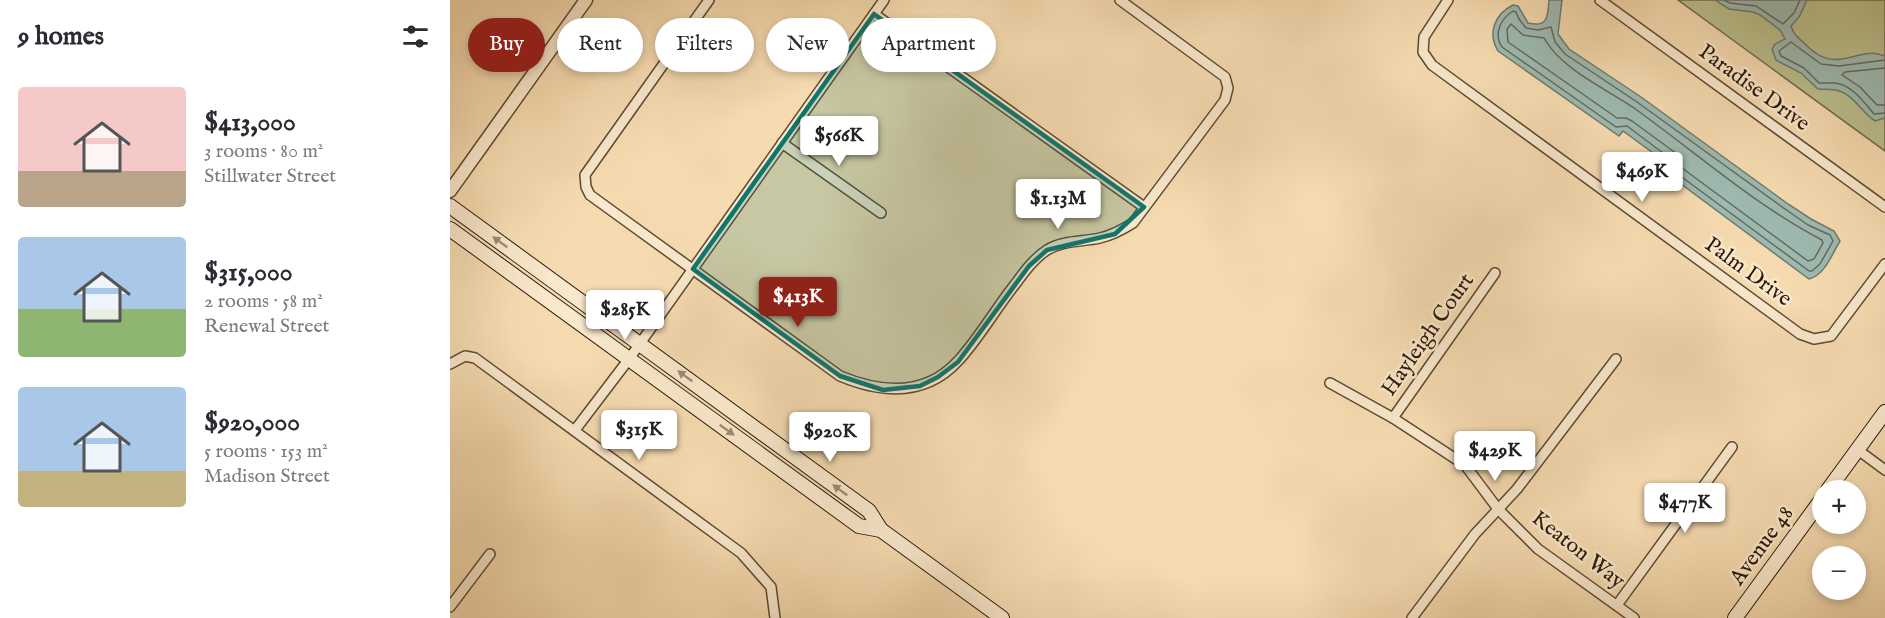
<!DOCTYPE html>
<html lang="en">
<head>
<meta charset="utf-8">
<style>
  body { margin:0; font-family:"IM FELL English",serif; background:#f7f7f7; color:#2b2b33; height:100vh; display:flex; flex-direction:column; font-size:22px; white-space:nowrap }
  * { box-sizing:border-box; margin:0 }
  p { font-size:20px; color:#7c7c81 }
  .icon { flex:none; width:33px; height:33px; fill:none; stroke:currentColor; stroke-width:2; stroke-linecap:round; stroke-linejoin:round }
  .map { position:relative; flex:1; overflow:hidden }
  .sheet { display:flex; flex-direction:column; background:#fff; width:450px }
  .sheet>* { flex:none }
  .banner { position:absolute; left:18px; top:18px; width:570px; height:54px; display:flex; gap:12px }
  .buttons { position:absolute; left:1362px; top:480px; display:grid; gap:12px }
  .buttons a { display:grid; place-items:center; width:54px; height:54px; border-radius:50%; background:#fff; box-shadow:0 3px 9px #0003; font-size:30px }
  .price { position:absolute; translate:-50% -51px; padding:0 14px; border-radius:6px; background:#fff; color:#222; font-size:20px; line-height:39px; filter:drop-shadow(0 2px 3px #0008) }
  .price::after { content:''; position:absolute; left:50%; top:36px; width:18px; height:14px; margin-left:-9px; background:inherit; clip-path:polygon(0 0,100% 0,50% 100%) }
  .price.current { background:#8f2418; color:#fff }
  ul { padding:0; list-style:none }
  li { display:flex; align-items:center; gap:18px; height:150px; padding:0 18px }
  li span { display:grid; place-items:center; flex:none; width:168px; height:120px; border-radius:6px; color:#555 }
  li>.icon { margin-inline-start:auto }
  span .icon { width:72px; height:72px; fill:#fffc; stroke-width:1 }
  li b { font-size:26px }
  h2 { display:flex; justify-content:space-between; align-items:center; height:72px; padding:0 18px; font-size:26px }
  .pill { padding:0 21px; border-radius:27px; background:#fff; box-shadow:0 3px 9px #0003; font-size:21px; line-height:54px }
  .pill.current { background:#8f2418; color:#fff }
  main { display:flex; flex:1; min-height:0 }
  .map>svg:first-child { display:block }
  .green { fill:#bbc08d; stroke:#746c4a; stroke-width:1.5 }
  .water { fill:#9dbab1; stroke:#707a6d; stroke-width:1.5 }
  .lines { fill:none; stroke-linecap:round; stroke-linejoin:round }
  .shore { stroke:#646a5c; stroke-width:1.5 }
  .minor-casing { stroke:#5e4a32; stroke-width:12 }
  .tertiary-casing { stroke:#5e4a32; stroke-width:15 }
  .secondary-casing { stroke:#2c1908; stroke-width:16 }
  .minor { stroke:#f9e8cc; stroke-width:9 }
  .tertiary { stroke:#f9e8cc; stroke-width:12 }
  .secondary { stroke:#f9e8cc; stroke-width:14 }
  .oneway { fill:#9d8b74 }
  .marked { fill:#0f766e; fill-opacity:0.2; stroke:#0f766e; stroke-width:4.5; stroke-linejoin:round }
  .labels { text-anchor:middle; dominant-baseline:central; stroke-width:5; stroke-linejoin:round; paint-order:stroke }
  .street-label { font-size:22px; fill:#2c1908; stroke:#f9e8cc }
</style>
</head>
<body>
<main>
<section class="sheet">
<h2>9 homes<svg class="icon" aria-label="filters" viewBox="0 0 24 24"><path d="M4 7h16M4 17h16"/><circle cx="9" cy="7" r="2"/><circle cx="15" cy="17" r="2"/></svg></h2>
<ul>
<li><span style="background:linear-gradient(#f6c9c9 70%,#b9a48a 0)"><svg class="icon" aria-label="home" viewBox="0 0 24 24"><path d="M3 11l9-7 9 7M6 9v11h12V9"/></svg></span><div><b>$413,000</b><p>3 rooms · 80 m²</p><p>Stillwater Street</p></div></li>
<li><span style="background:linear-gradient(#a9c7e8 60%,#8fb573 0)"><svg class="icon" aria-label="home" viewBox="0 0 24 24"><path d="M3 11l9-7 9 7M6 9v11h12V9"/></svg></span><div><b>$315,000</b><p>2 rooms · 58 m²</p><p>Renewal Street</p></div></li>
<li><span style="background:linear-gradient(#a9c7e8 70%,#c2b280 0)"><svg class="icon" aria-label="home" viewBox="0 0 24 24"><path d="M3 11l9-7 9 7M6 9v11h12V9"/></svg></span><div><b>$920,000</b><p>5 rooms · 153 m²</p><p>Madison Street</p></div></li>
</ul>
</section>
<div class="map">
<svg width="1435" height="618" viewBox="0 0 1435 618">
  <rect width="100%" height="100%" fill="#f6dbb1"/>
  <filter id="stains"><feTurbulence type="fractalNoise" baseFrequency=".00333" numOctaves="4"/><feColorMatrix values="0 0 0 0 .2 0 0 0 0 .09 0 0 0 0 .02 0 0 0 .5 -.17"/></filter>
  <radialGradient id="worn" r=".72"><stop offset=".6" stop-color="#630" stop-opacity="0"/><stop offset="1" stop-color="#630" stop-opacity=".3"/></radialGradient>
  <polygon class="green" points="1228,0 1435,0 1435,151"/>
  <g class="water">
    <path d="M1099,0H1112L1108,34L1119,49L1191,97L1338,204L1361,219L1384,231L1390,241C1382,254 1375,275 1359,279L1219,175L1218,164L1173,131L1169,136L1048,51C1037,33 1045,14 1063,5L1068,6L1078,23C1098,28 1098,16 1099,0Z"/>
    <path d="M1265,0H1357L1349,17L1341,26C1344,36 1349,38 1355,44C1387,78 1407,44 1435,56V118L1425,121C1412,113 1406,98 1392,92C1384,88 1376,90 1368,89L1351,73L1326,60L1322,49L1325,44L1335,39L1330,30L1310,15L1303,12L1279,9Z"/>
  </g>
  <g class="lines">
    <g class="shore">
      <polyline points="1274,0 1280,3 1306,6 1333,24 1344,13 1350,0"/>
      <path d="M1063,11L1066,12L1069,19L1076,28L1088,30L1101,27L1105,42L1115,54L1187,102L1335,209L1358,225L1380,235L1383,241L1370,264L1362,271H1359L1225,172L1221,159L1177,126L1166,127L1052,47C1043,33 1051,19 1063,11Z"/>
      <path d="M1061,24L1073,35L1094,38C1111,69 1155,88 1184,108C1244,151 1306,206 1372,240L1373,243L1364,259L1358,261L1232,168L1227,154L1182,121L1176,118H1167L1058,42L1057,29Z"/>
      <path d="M1435,60L1389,66L1371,64L1341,42L1329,51L1331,56L1354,68L1369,83C1374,83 1379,83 1385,83C1402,85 1413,101 1424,114L1435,113"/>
      <polyline points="1435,68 1395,72 1392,75 1410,87 1427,105 1435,105"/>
    </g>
    <g class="minor-casing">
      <g id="minor">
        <path d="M259,0L135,175L136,187L140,195L390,376C431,393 475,397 508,361C527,341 545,310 563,287C573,274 583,259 597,250C613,240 632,242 650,238C663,235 672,230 683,223L775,100L778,88L775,77L670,0"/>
        <polyline points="998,0 974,37 973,52 982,65 1350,334 1364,339 1381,336 1435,264"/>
        <polyline points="1150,0 1435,207"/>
        <polyline points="424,14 694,207"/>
        <polyline points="332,143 431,213"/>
        <polyline points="0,364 15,356 25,358 291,553 321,587 325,618"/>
        <polyline points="880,383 943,418 1015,465 1048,509 1088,549 1184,618"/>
        <polyline points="943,418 1045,273"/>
        <polyline points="125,430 179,359 434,0"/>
        <polyline points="1408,450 1435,470"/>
        <polyline points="1167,605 1282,447"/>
        <polyline points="0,607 40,554"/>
        <polyline points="962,618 1025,534 1067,489 1166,359"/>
      </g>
    </g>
    <g class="tertiary-casing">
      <polyline id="tertiary" points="0,191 136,0"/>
    </g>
    <g class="secondary-casing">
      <g id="secondary">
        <polyline points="0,206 419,511 431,530 552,618"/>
        <polyline points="0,229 409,526 431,530"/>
        <polyline points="1378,490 1435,412"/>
        <polyline points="1285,618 1372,499"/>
      </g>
    </g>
    <use href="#minor" class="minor"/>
    <use href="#tertiary" class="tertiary"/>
    <use href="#secondary" class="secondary"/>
  </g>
  <defs><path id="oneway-solid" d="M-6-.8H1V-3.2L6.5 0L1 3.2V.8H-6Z" transform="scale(1.5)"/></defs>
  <g class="oneway">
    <use href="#oneway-solid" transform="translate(50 242) rotate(-144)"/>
    <use href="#oneway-solid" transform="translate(235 376) rotate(-144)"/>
    <use href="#oneway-solid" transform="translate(277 430) rotate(36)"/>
    <use href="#oneway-solid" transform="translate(390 490) rotate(-144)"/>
  </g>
  <path class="marked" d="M424,14L694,207L665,234L597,250L579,266L508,362L488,377L470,386L433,390L390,376L243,269Z"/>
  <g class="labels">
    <g class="street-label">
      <text transform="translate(1304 88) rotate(36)">Paradise Drive</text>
      <text transform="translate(1298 272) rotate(36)">Palm Drive</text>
      <text transform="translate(978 335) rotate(-55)">Hayleigh Court</text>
      <text transform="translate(1312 546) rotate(-54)">Avenue 48</text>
      <text transform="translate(1128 550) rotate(38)">Keaton Way</text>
    </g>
  </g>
  <rect width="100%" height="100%" filter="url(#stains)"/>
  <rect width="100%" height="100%" fill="url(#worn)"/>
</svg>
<div class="buttons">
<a>+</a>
<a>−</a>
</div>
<b class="price" style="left:389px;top:167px">$566K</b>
<b class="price" style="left:1192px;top:203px">$469K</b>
<b class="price" style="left:608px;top:230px">$1.13M</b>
<b class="price current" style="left:348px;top:328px">$413K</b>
<b class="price" style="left:175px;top:341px">$285K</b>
<b class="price" style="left:189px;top:461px">$315K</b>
<b class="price" style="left:380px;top:463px">$920K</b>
<b class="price" style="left:1045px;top:482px">$429K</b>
<b class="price" style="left:1235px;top:534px">$477K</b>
<div class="banner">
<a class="pill current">Buy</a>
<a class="pill">Rent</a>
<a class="pill">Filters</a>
<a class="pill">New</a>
<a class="pill">Apartment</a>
</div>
</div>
</main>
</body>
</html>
